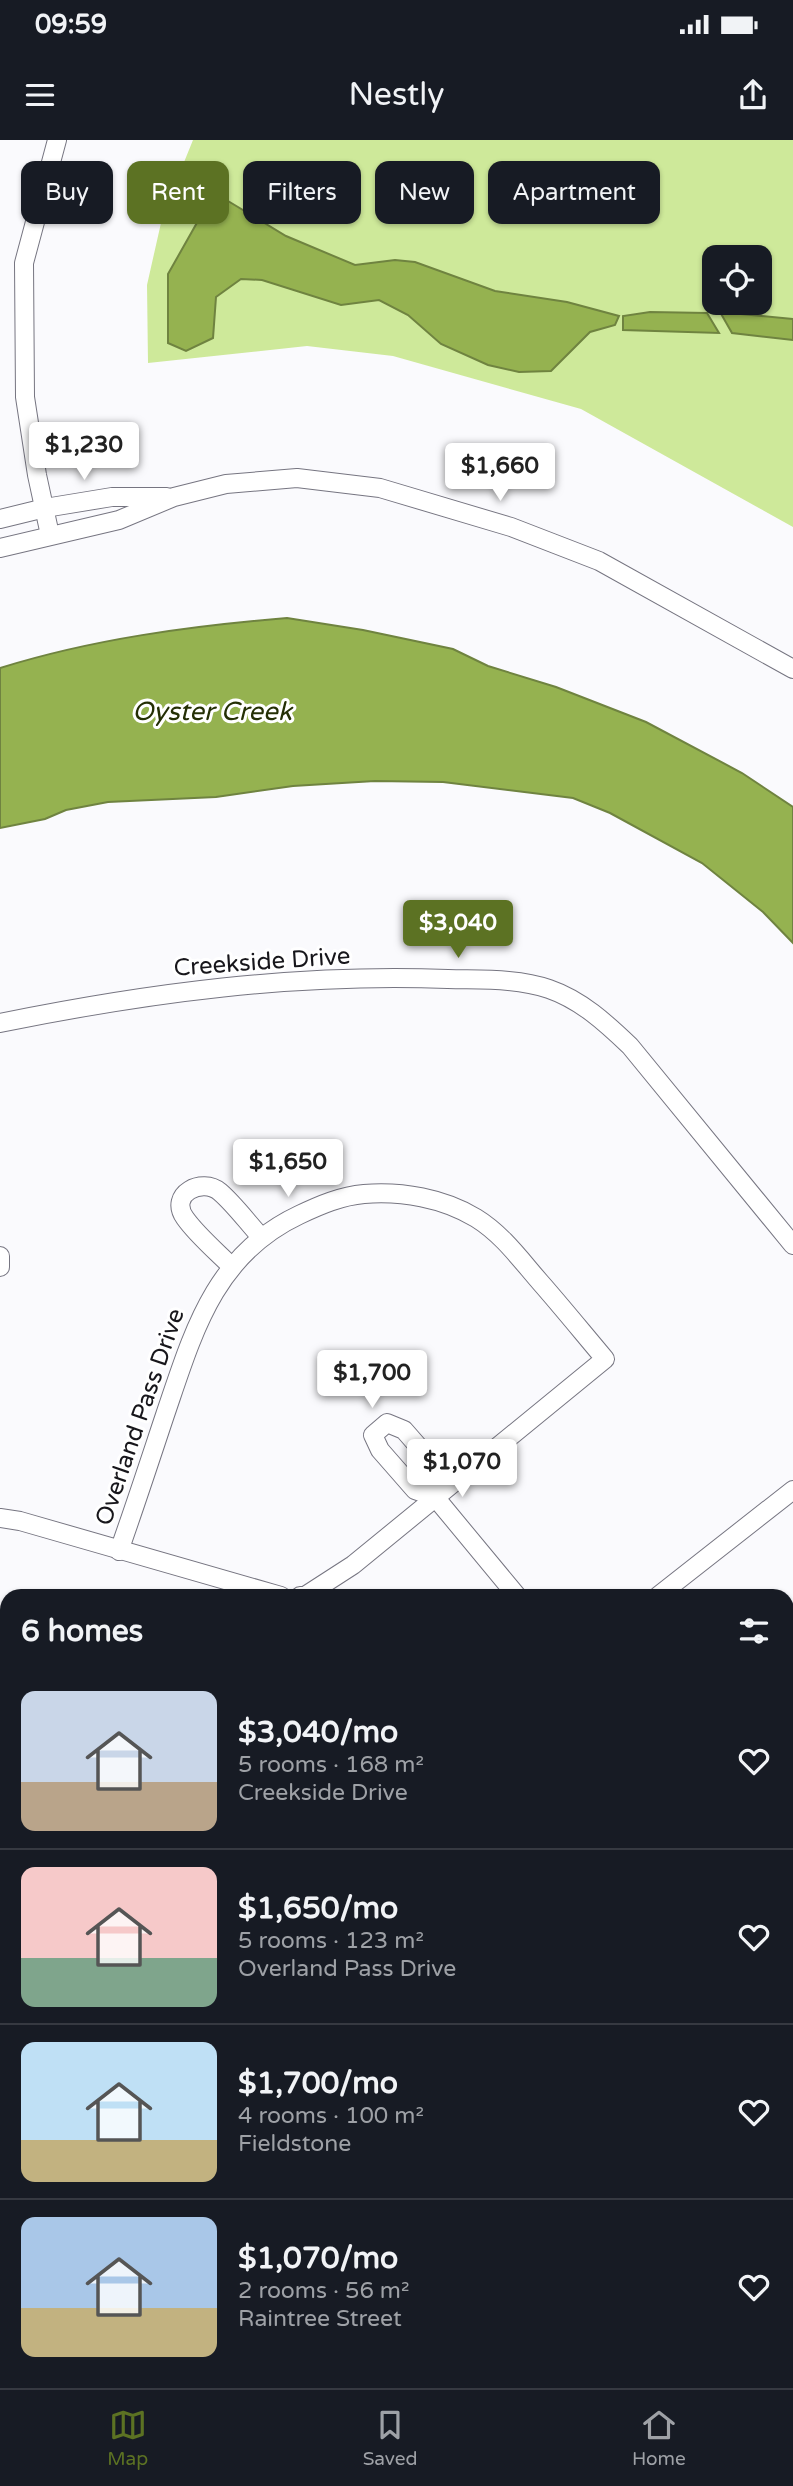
<!DOCTYPE html>
<html lang="en">
<head>
<meta charset="utf-8">
<style>
  body { margin:0; font-family:"Varela Round",sans-serif; background:#20242c; color:#f1f3f6; height:100vh; display:flex; flex-direction:column; font-size:26px; white-space:nowrap }
  * { box-sizing:border-box; margin:0 }
  p { font-size:23px; color:#9ea1a6 }
  .icon { flex:none; width:38px; height:38px; fill:none; stroke:currentColor; stroke-width:2; stroke-linecap:round; stroke-linejoin:round }
  .map { position:relative; flex:1; overflow:hidden }
  .drawer { position:absolute; left:0px; top:1449px; width:794px; height:800px; display:flex; flex-direction:column; background:#171b24; border-radius:21px 21px 0 0; box-shadow:0 2px 5px #0004 }
  .drawer>* { flex:none }
  .top-card { position:absolute; left:21px; top:21px; width:752px; height:63px; display:flex; gap:14px }
  .fabs { position:absolute; left:702px; top:105px; display:grid; gap:14px }
  .fabs a { display:grid; place-items:center; width:70px; height:70px; border-radius:14px; background:#171b24; box-shadow:0 2px 5px #0004; font-size:35px }
  .price { position:absolute; translate:-50% -60px; padding:0 16px; border-radius:7px; background:#fff; color:#222; font-size:23px; line-height:46px; filter:drop-shadow(0 2px 4px #0008) }
  .price::after { content:''; position:absolute; left:50%; top:42px; width:21px; height:16px; margin-left:-10px; background:inherit; clip-path:polygon(0 0,100% 0,50% 100%) }
  .price.selected { background:#5c7223; color:#fff }
  ul { padding:0; list-style:none }
  li { display:flex; align-items:center; gap:21px; height:175px; padding:0 21px }
  li+li { border-top:2px solid #363941 }
  li span { display:grid; place-items:center; flex:none; width:196px; height:140px; border-radius:14px; color:#555 }
  li>.icon { margin-inline-start:auto }
  span .icon { width:84px; height:84px; fill:#fffc; stroke-width:1 }
  li b { font-size:30px }
  h2 { display:flex; justify-content:space-between; align-items:center; height:84px; padding:0 21px; font-size:30px }
  .pill { padding:0 24px; border-radius:14px; background:#171b24; box-shadow:0 2px 5px #0004; font-size:24px; line-height:63px }
  .pill.selected { background:#5c7223; color:#fff }
  .status { display:flex; justify-content:space-between; align-items:center; height:49px; padding:0 35px; background:#171b24; direction:ltr }
  .status svg { height:19px; fill:currentColor }
  header { display:flex; justify-content:space-between; align-items:center; height:91px; padding:0 21px; background:#171b24; font-size:32px; font-weight:600 }
  .tabs { display:flex; justify-content:space-around; align-items:center; height:98px; border-top:2px solid #363941; background:#171b24; font-size:19px; color:#9ea1a6 }
  .tabs a { display:grid; justify-items:center; gap:4px }
  .tabs .selected { color:#5c7223 }
  .map>svg:first-child { display:block }
  .green { fill:#cee99a; fill-rule:evenodd }
  .water { fill:#95b250; stroke:#6f8340; stroke-width:2 }
  .lines { fill:none; stroke-linecap:round; stroke-linejoin:round }
  .street-casing { stroke:#767581; stroke-width:20 }
  .secondary-casing { stroke:#767581; stroke-width:27 }
  .street { stroke:#fff; stroke-width:18 }
  .secondary { stroke:#fff; stroke-width:24 }
  .labels { text-anchor:middle; dominant-baseline:central; stroke-width:6; stroke-linejoin:round; paint-order:stroke }
  .street-label { font-size:24px; fill:#17161b; stroke:#fff }
  .water-label { font-size:26px; font-style:italic; fill:#242f05; stroke:#fff }
</style>
</head>
<body>
<div class="status"><b>09:59</b><svg viewBox="0 0 49 12"><path d="M0 12V9h3v3zM5 12V6h3v6zM10 12V3h3v9zM15 12V0h3v12zM26 1h20v11H26zM47 4h2v5h-2z"/></svg></div>
<header><svg class="icon" aria-label="menu" viewBox="0 0 24 24"><path d="M4 6h16M4 12h16M4 18h16"/></svg>Nestly<svg class="icon" aria-label="share" viewBox="0 0 24 24"><path d="M12 15V3M7 8l5-5 5 5M5 13v7h14v-7"/></svg></header>
<div class="map">
<svg width="793" height="2248" viewBox="0 0 793 2248">
  <rect width="100%" height="100%" fill="#fafafd"/>
  <path class="green" d="M193,0H793V387L581,269L393,216L307,206L148,223L147,145L163,74ZM714,117H760V163H714Z"/>
  <g class="water">
    <polygon points="223,58 286,96 355,125 395,120 415,122 495,151 567,162 619,176 615,185 590,192 551,231 519,232 488,225 441,204 408,175 379,160 341,165 262,140 241,139 216,157 213,198 186,211 168,203 168,134 198,81"/>
    <polygon points="650,172 707,173 719,193 623,190 623,176"/>
    <polygon points="720,172 793,179 793,200 732,193"/>
    <path d="M287,478L363,490L453,509L488,526L556,547L646,582L742,633L793,667V803L763,772L702,723L610,673L573,658L443,642L375,641L293,646L216,657L108,662L66,670L45,679L0,688V528C93,499 190,486 287,478Z"/>
  </g>
  <g class="lines">
    <g class="street-casing">
      <g id="street">
        <polyline points="0,379 45,368 112,357 167,357"/>
        <polyline points="50,395 37,335 25,257 24,123 57,0"/>
        <polyline points="0,408 119,380 174,357 226,344 297,338 380,348 511,387 599,421 793,529"/>
        <path d="M0,883C147,853 298,833 448,839C481,840 517,838 549,849C581,860 606,883 630,906L793,1105"/>
        <polyline points="0,1116 0,1127"/>
        <path d="M231,1126C216,1111 197,1095 185,1078C168,1054 202,1037 220,1052C235,1065 248,1083 261,1097"/>
        <polyline points="435,1357 438,1329 404,1290 387,1283 373,1295 380,1310 415,1350 435,1357 517,1456"/>
        <polyline points="0,1378 20,1381 281,1456"/>
        <path d="M119,1411C135,1366 150,1320 165,1275C193,1193 214,1115 299,1075C320,1065 341,1056 364,1054C402,1051 443,1058 476,1078C502,1094 520,1119 540,1142C562,1167 583,1193 605,1219L353,1425L305,1456H300"/>
        <polyline points="658,1456 793,1350"/>
        <polyline points="0,1608 7,1610"/>
        <polyline points="788,1649 793,1644"/>
        <polyline points="0,2072 7,2072"/>
        <polyline points="788,2083 793,2090"/>
        <polyline points="518,2242 524,2248"/>
        <polyline points="107,2248 108,2242"/>
        <polyline points="309,2248 310,2242"/>
      </g>
    </g>
    <g class="secondary-casing">
      <g id="secondary">
        <polyline points="0,1755 7,1757"/>
        <polyline points="0,1788 7,1789"/>
        <polyline points="682,2242 687,2248"/>
        <polyline points="737,2242 741,2248"/>
      </g>
    </g>
    <use href="#street" class="street"/>
    <use href="#secondary" class="secondary"/>
  </g>
  <g class="labels">
    <g class="street-label">
      <text transform="translate(262 822) rotate(-4)">Creekside Drive</text>
      <text transform="translate(140 1277) rotate(-71)">Overland Pass Drive</text>
    </g>
    <g class="water-label">
      <text x="212" y="571">Oyster Creek</text>
    </g>
  </g>
</svg>
<div class="fabs">
<a><svg class="icon" aria-label="locate" viewBox="0 0 24 24"><circle cx="12" cy="12" r="6"/><path d="M12 2v4M12 18v4M2 12h4M18 12h4"/></svg></a>
</div>
<b class="price" style="left:84px;top:342px">$1,230</b>
<b class="price" style="left:500px;top:363px">$1,660</b>
<b class="price selected" style="left:458px;top:820px">$3,040</b>
<b class="price" style="left:288px;top:1059px">$1,650</b>
<b class="price" style="left:372px;top:1270px">$1,700</b>
<b class="price" style="left:462px;top:1359px">$1,070</b>
<div class="top-card">
<a class="pill">Buy</a>
<a class="pill selected">Rent</a>
<a class="pill">Filters</a>
<a class="pill">New</a>
<a class="pill">Apartment</a>
</div>
<section class="drawer">
<h2>6 homes<svg class="icon" aria-label="filters" viewBox="0 0 24 24"><path d="M4 7h16M4 17h16"/><circle cx="9" cy="7" r="2"/><circle cx="15" cy="17" r="2"/></svg></h2>
<ul>
<li><span style="background:linear-gradient(#c9d6e8 65%,#b9a48a 0)"><svg class="icon" aria-label="home" viewBox="0 0 24 24"><path d="M3 11l9-7 9 7M6 9v11h12V9"/></svg></span><div><b>$3,040/mo</b><p>5 rooms · 168 m²</p><p>Creekside Drive</p></div><svg class="icon" aria-label="heart" viewBox="0 0 24 24"><path d="M12 20l-8-8c-3-5 5-10 8-4 3-6 11-1 8 4z"/></svg></li>
<li><span style="background:linear-gradient(#f6c9c9 65%,#7fa58c 0)"><svg class="icon" aria-label="home" viewBox="0 0 24 24"><path d="M3 11l9-7 9 7M6 9v11h12V9"/></svg></span><div><b>$1,650/mo</b><p>5 rooms · 123 m²</p><p>Overland Pass Drive</p></div><svg class="icon" aria-label="heart" viewBox="0 0 24 24"><path d="M12 20l-8-8c-3-5 5-10 8-4 3-6 11-1 8 4z"/></svg></li>
<li><span style="background:linear-gradient(#bfe0f5 70%,#c2b280 0)"><svg class="icon" aria-label="home" viewBox="0 0 24 24"><path d="M3 11l9-7 9 7M6 9v11h12V9"/></svg></span><div><b>$1,700/mo</b><p>4 rooms · 100 m²</p><p>Fieldstone</p></div><svg class="icon" aria-label="heart" viewBox="0 0 24 24"><path d="M12 20l-8-8c-3-5 5-10 8-4 3-6 11-1 8 4z"/></svg></li>
<li><span style="background:linear-gradient(#a9c7e8 65%,#c2b280 0)"><svg class="icon" aria-label="home" viewBox="0 0 24 24"><path d="M3 11l9-7 9 7M6 9v11h12V9"/></svg></span><div><b>$1,070/mo</b><p>2 rooms · 56 m²</p><p>Raintree Street</p></div><svg class="icon" aria-label="heart" viewBox="0 0 24 24"><path d="M12 20l-8-8c-3-5 5-10 8-4 3-6 11-1 8 4z"/></svg></li>
</ul>
</section>
</div>
<nav class="tabs">
<a class="selected"><svg class="icon" aria-label="map" viewBox="0 0 24 24"><path d="M3 6l6-2 6 2 6-2v14l-6 2-6-2-6 2zM9 4v14M15 6v14"/></svg>Map</a>
<a><svg class="icon" aria-label="saved" viewBox="0 0 24 24"><path d="M7 4h10v16l-5-4-5 4z"/></svg>Saved</a>
<a><svg class="icon" aria-label="home" viewBox="0 0 24 24"><path d="M3 11l9-7 9 7M6 9v11h12V9"/></svg>Home</a>
</nav>
</body>
</html>
